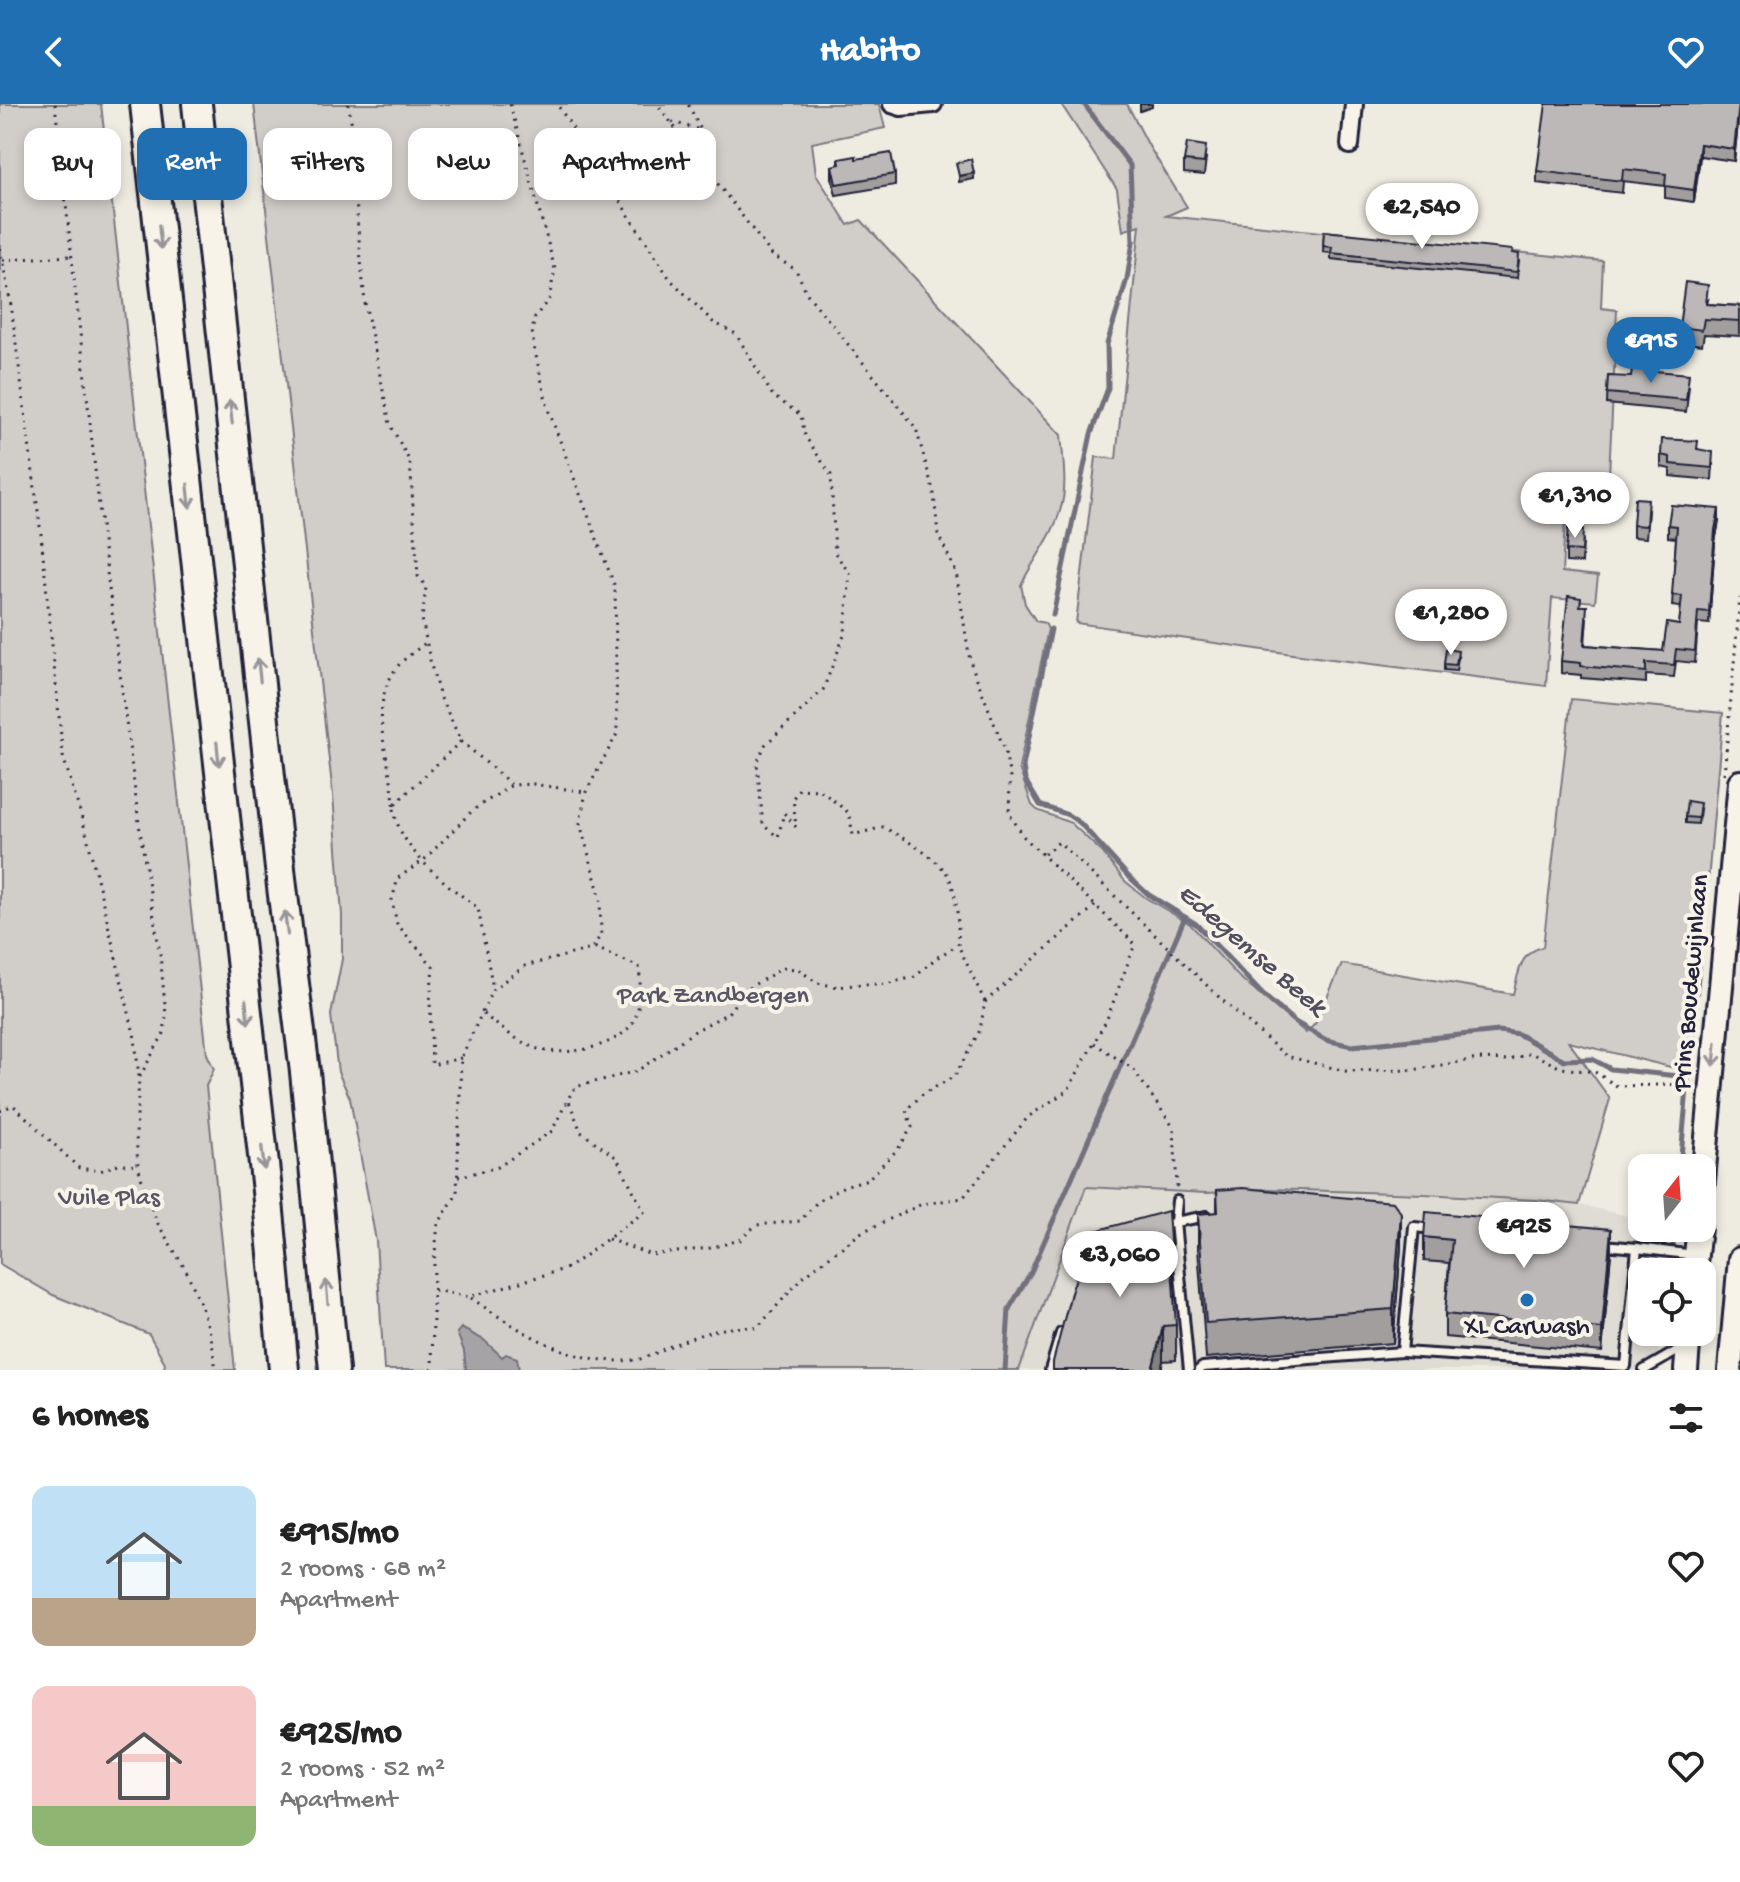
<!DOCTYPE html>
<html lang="en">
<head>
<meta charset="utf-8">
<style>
  body { margin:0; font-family:"Gochi Hand",sans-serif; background:#f2f2f2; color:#222; height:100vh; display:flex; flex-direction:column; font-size:30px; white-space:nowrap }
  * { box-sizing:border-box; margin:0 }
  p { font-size:26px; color:#767676 }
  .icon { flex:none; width:44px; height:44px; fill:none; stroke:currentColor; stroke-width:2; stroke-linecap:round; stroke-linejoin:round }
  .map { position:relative; height:1266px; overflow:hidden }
  .side { display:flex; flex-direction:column; background:#fff; flex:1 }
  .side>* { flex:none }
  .banner { position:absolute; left:24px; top:24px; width:800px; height:72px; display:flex; gap:16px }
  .needle { width:52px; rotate:17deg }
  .controls { position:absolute; left:1628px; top:1050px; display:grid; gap:16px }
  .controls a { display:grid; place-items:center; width:88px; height:88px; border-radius:16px; background:#fff; box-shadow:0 4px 12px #0003; font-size:40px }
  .price { position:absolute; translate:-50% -68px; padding:0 18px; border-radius:28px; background:#fff; color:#222; font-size:26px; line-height:52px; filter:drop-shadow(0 2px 4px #0008) }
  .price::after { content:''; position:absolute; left:50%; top:48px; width:24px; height:18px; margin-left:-12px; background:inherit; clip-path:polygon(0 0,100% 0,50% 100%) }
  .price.selected { background:#1f6fb2; color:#fff }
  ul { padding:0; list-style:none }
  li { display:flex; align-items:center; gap:24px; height:200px; padding:0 32px }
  li span { display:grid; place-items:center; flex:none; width:224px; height:160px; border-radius:16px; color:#555 }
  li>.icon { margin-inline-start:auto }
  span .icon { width:96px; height:96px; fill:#fffc; stroke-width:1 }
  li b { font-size:34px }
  h2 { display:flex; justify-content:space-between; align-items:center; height:96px; padding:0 32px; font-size:34px }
  .chip { padding:0 28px; border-radius:16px; background:#fff; box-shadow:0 4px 12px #0003; font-size:28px; line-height:72px }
  .chip.selected { background:#1f6fb2; color:#fff }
  header { display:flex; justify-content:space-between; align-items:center; height:104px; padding:0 32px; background:#1f6fb2; color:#fff; font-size:36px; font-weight:700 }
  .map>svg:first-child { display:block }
  .built { fill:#dfdcd4 }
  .green { fill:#d1cdc9; stroke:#7a7882; stroke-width:2 }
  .water { fill:#a6a3a6; stroke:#716f7b; stroke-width:2 }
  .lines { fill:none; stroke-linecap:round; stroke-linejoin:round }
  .stream { stroke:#716f7b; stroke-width:5 }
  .service-casing { stroke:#22223b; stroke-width:14 }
  .minor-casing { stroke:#22223b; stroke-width:22 }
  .secondary-casing { stroke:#22223b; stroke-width:28 }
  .motorway-casing { stroke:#22223b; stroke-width:34 }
  .path { stroke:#22223b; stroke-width:3; stroke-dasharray:2 6; stroke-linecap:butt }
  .service { stroke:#f7f3e8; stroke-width:8 }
  .minor { stroke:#f7f3e8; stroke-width:16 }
  .secondary { stroke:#f7f3e8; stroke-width:22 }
  .motorway { stroke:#f7f3e8; stroke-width:28 }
  .wall { fill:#a19e9d; stroke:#22223b; stroke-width:2 }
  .shaded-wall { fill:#838180; stroke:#22223b; stroke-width:2 }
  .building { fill:#bbb8b7; stroke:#22223b; stroke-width:2 }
  .oneway { stroke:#97959a }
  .poi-dot { fill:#1f6fb2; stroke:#f7f3e8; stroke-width:3 }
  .labels { text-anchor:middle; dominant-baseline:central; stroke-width:8; stroke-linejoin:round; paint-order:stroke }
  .street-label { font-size:26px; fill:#22223b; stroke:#f7f3e8 }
  .park-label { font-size:26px; fill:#575566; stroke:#f7f3e8 }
  .poi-label { font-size:26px; fill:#22223b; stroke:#f7f3e8 }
  .water-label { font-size:28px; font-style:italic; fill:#504f60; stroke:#f7f3e8 }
</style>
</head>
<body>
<header><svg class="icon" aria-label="back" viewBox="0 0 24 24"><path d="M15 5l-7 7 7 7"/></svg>Habito<svg class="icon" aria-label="heart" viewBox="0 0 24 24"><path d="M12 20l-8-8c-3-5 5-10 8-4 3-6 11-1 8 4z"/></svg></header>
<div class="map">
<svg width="1740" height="1266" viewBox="0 0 1740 1266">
  <rect width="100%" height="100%" fill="#eeebe1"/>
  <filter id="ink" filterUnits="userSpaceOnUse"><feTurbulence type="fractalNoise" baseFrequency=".0125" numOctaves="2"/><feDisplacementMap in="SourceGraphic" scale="16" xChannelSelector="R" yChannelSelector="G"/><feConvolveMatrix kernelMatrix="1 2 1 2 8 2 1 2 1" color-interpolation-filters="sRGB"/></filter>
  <g filter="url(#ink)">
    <polygon class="built" points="1085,1083 1207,1089 1269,1085 1536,1096 1579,1101 1642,1115 1642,1124 1668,1124 1665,1168 1642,1168 1642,1228 1660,1228 1657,1266 1019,1266"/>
    <g class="green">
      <polygon points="0,0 101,0 207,950 214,965 206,982 235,1266 164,1266 165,1259 149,1230 53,1191 0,1160"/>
      <path d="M254,0H879L885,24L812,39L816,70L848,121L861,116L1061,331C1063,355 1068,384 1060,407C1052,434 1033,456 1021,481L1025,500L1036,517L1045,519L1048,525L1019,664L1032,701L1037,706L1071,719L1102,748L1125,777L1146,794L1190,820L1238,872L1306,929L1315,920L1342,860L1513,890C1519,869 1519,848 1543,843L1571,595L1723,609L1691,968L1569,938L1610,995L1579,1101L1536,1096L1423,1090L1269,1085L1207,1089L1086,1083L1019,1266H384L376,1137L350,994L338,968L331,911L342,855V811L333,691Z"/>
      <polygon points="1061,0 1127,0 1150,44 1187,103 1166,112 1603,157 1601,204 1617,206 1609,371 1568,369 1562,468 1598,472 1595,498 1552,494 1546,582 1292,550 1076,519 1096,353 1116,355 1140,121 1123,127 1117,85"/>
    </g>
    <polygon class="water" points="461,1224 484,1236 502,1253 506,1250 517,1254 519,1266 466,1266 464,1247 457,1229"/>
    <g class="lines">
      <g class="stream">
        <polyline points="1053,511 1091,330 1108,284 1107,240 1127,175 1133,138 1130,61 1084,0"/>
        <polyline points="1051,525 1023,662 1025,676 1040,701 1068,711 1080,719 1128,772 1149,791 1196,820 1263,891 1295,918 1326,936 1352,942 1499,927 1518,930 1564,956 1592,955 1611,965 1688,973 1680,1064"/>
        <polyline points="1673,1140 1675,1124"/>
        <polyline points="1671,1168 1672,1159"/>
        <polyline points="1664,1238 1665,1228"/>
        <polyline points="1005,1266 1009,1205 1031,1168 1185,813"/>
      </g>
      <g class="service-casing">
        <g id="service">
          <polyline points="1172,1119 1175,1118 1177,1097"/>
          <polyline points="1434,1125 1414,1123 1402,1248 1626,1262 1637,1144 1695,1151"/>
          <polyline points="1603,1141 1637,1144"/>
          <polyline points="1050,1266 1061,1229"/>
          <polyline points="1189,1266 1175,1118 1207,1112"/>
          <polyline points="1199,1266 1203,1263 1402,1248"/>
          <polyline points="1644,1266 1684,1243"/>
        </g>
      </g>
      <g class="minor-casing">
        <g id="minor">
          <polyline points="892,0 901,3 933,0"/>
          <polyline points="1350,41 1354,0"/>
        </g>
      </g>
      <g class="secondary-casing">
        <g id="secondary">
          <polyline points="1702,1087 1740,678"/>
          <polyline points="1694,1168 1699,1124"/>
          <polyline points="1686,1266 1689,1228"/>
          <polyline points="1730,1266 1740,1155"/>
        </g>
      </g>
      <g class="motorway-casing">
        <g id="motorway">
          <polyline points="145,0 267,1087 284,1266"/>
          <polyline points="197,0 282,783 305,968 334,1266"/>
        </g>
      </g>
      <g class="path">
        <polyline points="55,0 102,429 140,727 160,850 166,911 164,929 139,974"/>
        <path d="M348,0L354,32L357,114L365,199L390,320L410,358L418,472L426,483L422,515L431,561L439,590L461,637L394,701C394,742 447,781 478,804L493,885"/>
        <polyline points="672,18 701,26 688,0"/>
        <polyline points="0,144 11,201 41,430 63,652 86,728 135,934 139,974 136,1031 138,1062 146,1091 158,1120 187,1168 201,1201 211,1232 216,1266"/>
        <polyline points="3,156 71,152"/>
        <polyline points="461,637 512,681"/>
        <polyline points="1724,670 1740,494"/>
        <path d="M394,701C392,656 366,609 395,566C402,555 417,546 428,537"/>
        <polyline points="1044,750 1059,738 1221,895 1286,952 1345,967 1412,966 1478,955 1509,956 1531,949 1561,964 1595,968 1617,982 1695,980"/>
        <polyline points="985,898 1096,801"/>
        <path d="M483,910C500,923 515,936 535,944C561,954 618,944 633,918C641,904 641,878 639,863L594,843"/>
        <polyline points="1094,939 1133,965 1174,1024 1177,1085"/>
        <polyline points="461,954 432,961 430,897 433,862 397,820 392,796 398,774 424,756 473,706 512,681 533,680 585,688"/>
        <polyline points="0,1007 13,1001 79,1064 100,1067 118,1060 138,1062"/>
        <polyline points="458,1073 498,1063 552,1027 568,995"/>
        <polyline points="608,1135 651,1151 710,1144 740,1136 756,1121 800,1117 817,1098 844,1082 868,1075 898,1045 912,1023 906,1006 923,990 955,972 980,926 985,898 958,841"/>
        <path d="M434,1186L469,1193L568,1164L644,1108L617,1054L581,1028L568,995L575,983L637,967L695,927L728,909L745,886L783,864L798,865L817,879L839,883L861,880H885L915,873L936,854L958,841C959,823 957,781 945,767C932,751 902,733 883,723L853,731L849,709L820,686L799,685L793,694L796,723L784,709L778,733L763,721L757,659L765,641L823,586L845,529L850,470L835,449L831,371L805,332L801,311L773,292L736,230L713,218L670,175L557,0"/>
        <path d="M471,1194C519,1227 578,1266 640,1255C649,1253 659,1247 668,1243C701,1230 721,1221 757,1224L804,1172L862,1128L922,1100L963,1094L1028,1013L1068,986L1107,915L1135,840L1024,733L1009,709L1010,674L1005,647L970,557L956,468L938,430L934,390L916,324L808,191L796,166L772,151L657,0"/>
        <polyline points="432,1266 434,1159 438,1120 457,1090 461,954 493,885 525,862 591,845 601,831 600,792 580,719 586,688 617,630 615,483 548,305 534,243 532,227 535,213 549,195 555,165 510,0"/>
      </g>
      <use href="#service" class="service"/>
      <use href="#minor" class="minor"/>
      <use href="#secondary" class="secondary"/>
      <use href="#motorway" class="motorway"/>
    </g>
    <g class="wall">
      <polygon points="1740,0 1734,57 1700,52 1694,98 1665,94 1665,82 1623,77 1622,89 1537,79 1537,67"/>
      <polygon points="1206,54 1204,71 1184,69 1184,57"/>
      <polygon points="839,55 856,55 895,70 895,81 836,91 832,74 832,62 839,61"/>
      <polygon points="1324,127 1512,149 1519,156 1517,174 1331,155 1331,149 1323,148"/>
      <polygon points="1708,196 1707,200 1740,202 1740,232 1704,230 1702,241 1679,238 1679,223"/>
      <polygon points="1608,272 1689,282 1686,308 1607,300"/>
      <polygon points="1698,345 1713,360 1712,376 1670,372 1670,365 1661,363 1661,351"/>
      <polygon points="1648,407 1646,434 1633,433 1633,421"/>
      <polygon points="1719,417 1715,438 1709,520 1698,519 1695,559 1676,557 1674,573 1646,571 1646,579 1581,574 1581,571 1561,569 1561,557 1581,502 1587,514 1585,541 1663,547 1679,521 1681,503 1672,502 1676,434 1668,433 1668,421"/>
      <polygon points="1583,437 1582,459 1566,458 1566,446"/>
      <polygon points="1458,553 1456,567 1444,566 1444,560"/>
      <polygon points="1700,705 1698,720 1685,719 1685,713"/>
      <polygon points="1217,1086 1401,1143 1393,1239 1206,1254 1198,1145 1198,1110 1217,1109"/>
      <polygon points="1424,1133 1611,1149 1602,1248 1445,1233 1445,1210 1449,1159 1424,1157"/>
      <polygon points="1071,1189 1176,1221 1176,1256 1163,1257 1161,1266 1053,1266"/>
    </g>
    <g class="shaded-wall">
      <polygon points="1140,0 1152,0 1152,3 1140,7"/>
      <polygon points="1739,0 1740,0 1734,57 1734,45"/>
      <polygon points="1700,40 1700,52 1694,98 1694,86"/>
      <polygon points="974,69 974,75 959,78 959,72"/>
      <polygon points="1719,405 1719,417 1715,438 1709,520 1715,426"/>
      <polygon points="1401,1109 1401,1143 1393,1239 1393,1205"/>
      <polygon points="1611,1125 1611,1149 1602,1248 1602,1225"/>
      <polygon points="1163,1222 1163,1257 1161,1266 1152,1266"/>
    </g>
    <g class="building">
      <polygon points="1546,0 1739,0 1734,45 1700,40 1694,86 1665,82 1666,70 1623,65 1622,77 1537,67"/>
      <polygon points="1187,39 1206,42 1204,59 1184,57"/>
      <polygon points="891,49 895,70 836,80 832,62 840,60 839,55 856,52 856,55"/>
      <polygon points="971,55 974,69 959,72 956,59"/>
      <polygon points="1324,127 1513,146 1512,149 1519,150 1517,168 1331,149 1332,143 1323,142"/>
      <polygon points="1685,178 1708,181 1706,200 1740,202 1740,217 1704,215 1702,226 1679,223"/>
      <polygon points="1632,265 1689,270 1686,296 1607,289 1608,272 1631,273"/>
      <polygon points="1662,335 1698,337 1697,345 1713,348 1712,364 1670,360 1670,353 1661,351"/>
      <polygon points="1635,394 1648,395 1646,422 1633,421"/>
      <polygon points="1671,401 1719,405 1715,426 1709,508 1698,507 1695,547 1676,545 1674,561 1646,559 1646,568 1581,562 1581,559 1561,557 1568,492 1581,494 1580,502 1587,502 1584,541 1663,547 1667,519 1679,521 1682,492 1672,491 1677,422 1668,421"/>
      <polygon points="1568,424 1583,425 1582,447 1566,446"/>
      <polygon points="1446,545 1458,547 1456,561 1444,560"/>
      <polygon points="1687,697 1700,699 1698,714 1685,713"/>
      <polygon points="1243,1084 1393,1098 1401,1109 1393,1205 1206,1219 1198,1110 1218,1108 1217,1086"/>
      <polygon points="1168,1107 1176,1221 1163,1222 1152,1266 1053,1266 1053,1258 1071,1189 1091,1128"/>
      <polygon points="1426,1108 1611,1125 1602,1225 1445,1210 1452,1136 1424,1133"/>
    </g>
    <defs><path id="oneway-shaft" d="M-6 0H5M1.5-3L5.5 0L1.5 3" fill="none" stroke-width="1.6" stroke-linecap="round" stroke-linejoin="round" transform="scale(2)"/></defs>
    <g class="oneway">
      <use href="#oneway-shaft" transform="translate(160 133) rotate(84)"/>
      <use href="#oneway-shaft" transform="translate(231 308) rotate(-96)"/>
      <use href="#oneway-shaft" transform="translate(189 392) rotate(84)"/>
      <use href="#oneway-shaft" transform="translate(259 566) rotate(-96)"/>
      <use href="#oneway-shaft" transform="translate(218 650) rotate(84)"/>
      <use href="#oneway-shaft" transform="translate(286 819) rotate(-97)"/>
      <use href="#oneway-shaft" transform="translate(247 908) rotate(84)"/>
      <use href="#oneway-shaft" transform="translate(1715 950) rotate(95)"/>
      <use href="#oneway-shaft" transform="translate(263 1054) rotate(84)"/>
      <use href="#oneway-shaft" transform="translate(327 1188) rotate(-95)"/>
    </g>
  </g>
  <circle class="poi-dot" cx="1527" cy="1196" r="8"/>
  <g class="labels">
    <g class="street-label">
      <text transform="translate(1693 879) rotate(-85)">Prins Boudewijnlaan</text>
    </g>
    <g class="park-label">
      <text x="713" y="893">Park Zandbergen</text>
      <text x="109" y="1095">Vuile Plas</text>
    </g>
    <g class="poi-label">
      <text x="1527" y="1224">XL Carwash</text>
    </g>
    <g class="water-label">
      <text transform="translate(1251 847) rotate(41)">Edegemse Beek</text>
    </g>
  </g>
</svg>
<div class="controls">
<a><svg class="needle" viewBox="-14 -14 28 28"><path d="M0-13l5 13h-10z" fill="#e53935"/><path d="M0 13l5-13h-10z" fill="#767676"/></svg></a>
<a><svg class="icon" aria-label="locate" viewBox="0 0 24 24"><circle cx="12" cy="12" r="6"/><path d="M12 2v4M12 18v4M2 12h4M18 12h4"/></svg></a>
</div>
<b class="price" style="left:1422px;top:147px">€2,540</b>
<b class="price selected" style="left:1651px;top:281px">€915</b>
<b class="price" style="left:1575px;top:436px">€1,310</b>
<b class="price" style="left:1451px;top:553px">€1,280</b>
<b class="price" style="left:1524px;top:1166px">€925</b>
<b class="price" style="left:1120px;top:1195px">€3,060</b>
<div class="banner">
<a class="chip">Buy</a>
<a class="chip selected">Rent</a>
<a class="chip">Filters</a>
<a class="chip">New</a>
<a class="chip">Apartment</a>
</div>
</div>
<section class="side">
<h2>6 homes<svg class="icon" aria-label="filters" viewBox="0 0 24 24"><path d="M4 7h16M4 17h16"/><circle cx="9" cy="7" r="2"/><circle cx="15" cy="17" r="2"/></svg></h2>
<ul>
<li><span style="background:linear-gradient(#bfe0f5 70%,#b9a48a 0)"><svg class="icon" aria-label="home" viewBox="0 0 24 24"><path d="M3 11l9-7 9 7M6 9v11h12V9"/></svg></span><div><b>€915/mo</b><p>2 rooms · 68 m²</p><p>Apartment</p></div><svg class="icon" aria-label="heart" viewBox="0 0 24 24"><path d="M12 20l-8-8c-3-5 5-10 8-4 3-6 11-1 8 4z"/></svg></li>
<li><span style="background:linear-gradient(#f6c9c9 75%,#8fb573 0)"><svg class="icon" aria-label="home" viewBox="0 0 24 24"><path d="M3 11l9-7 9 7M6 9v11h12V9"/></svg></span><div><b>€925/mo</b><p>2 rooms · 52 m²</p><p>Apartment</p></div><svg class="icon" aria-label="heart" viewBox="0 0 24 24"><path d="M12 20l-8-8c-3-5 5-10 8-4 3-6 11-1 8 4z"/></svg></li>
</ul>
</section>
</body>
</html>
